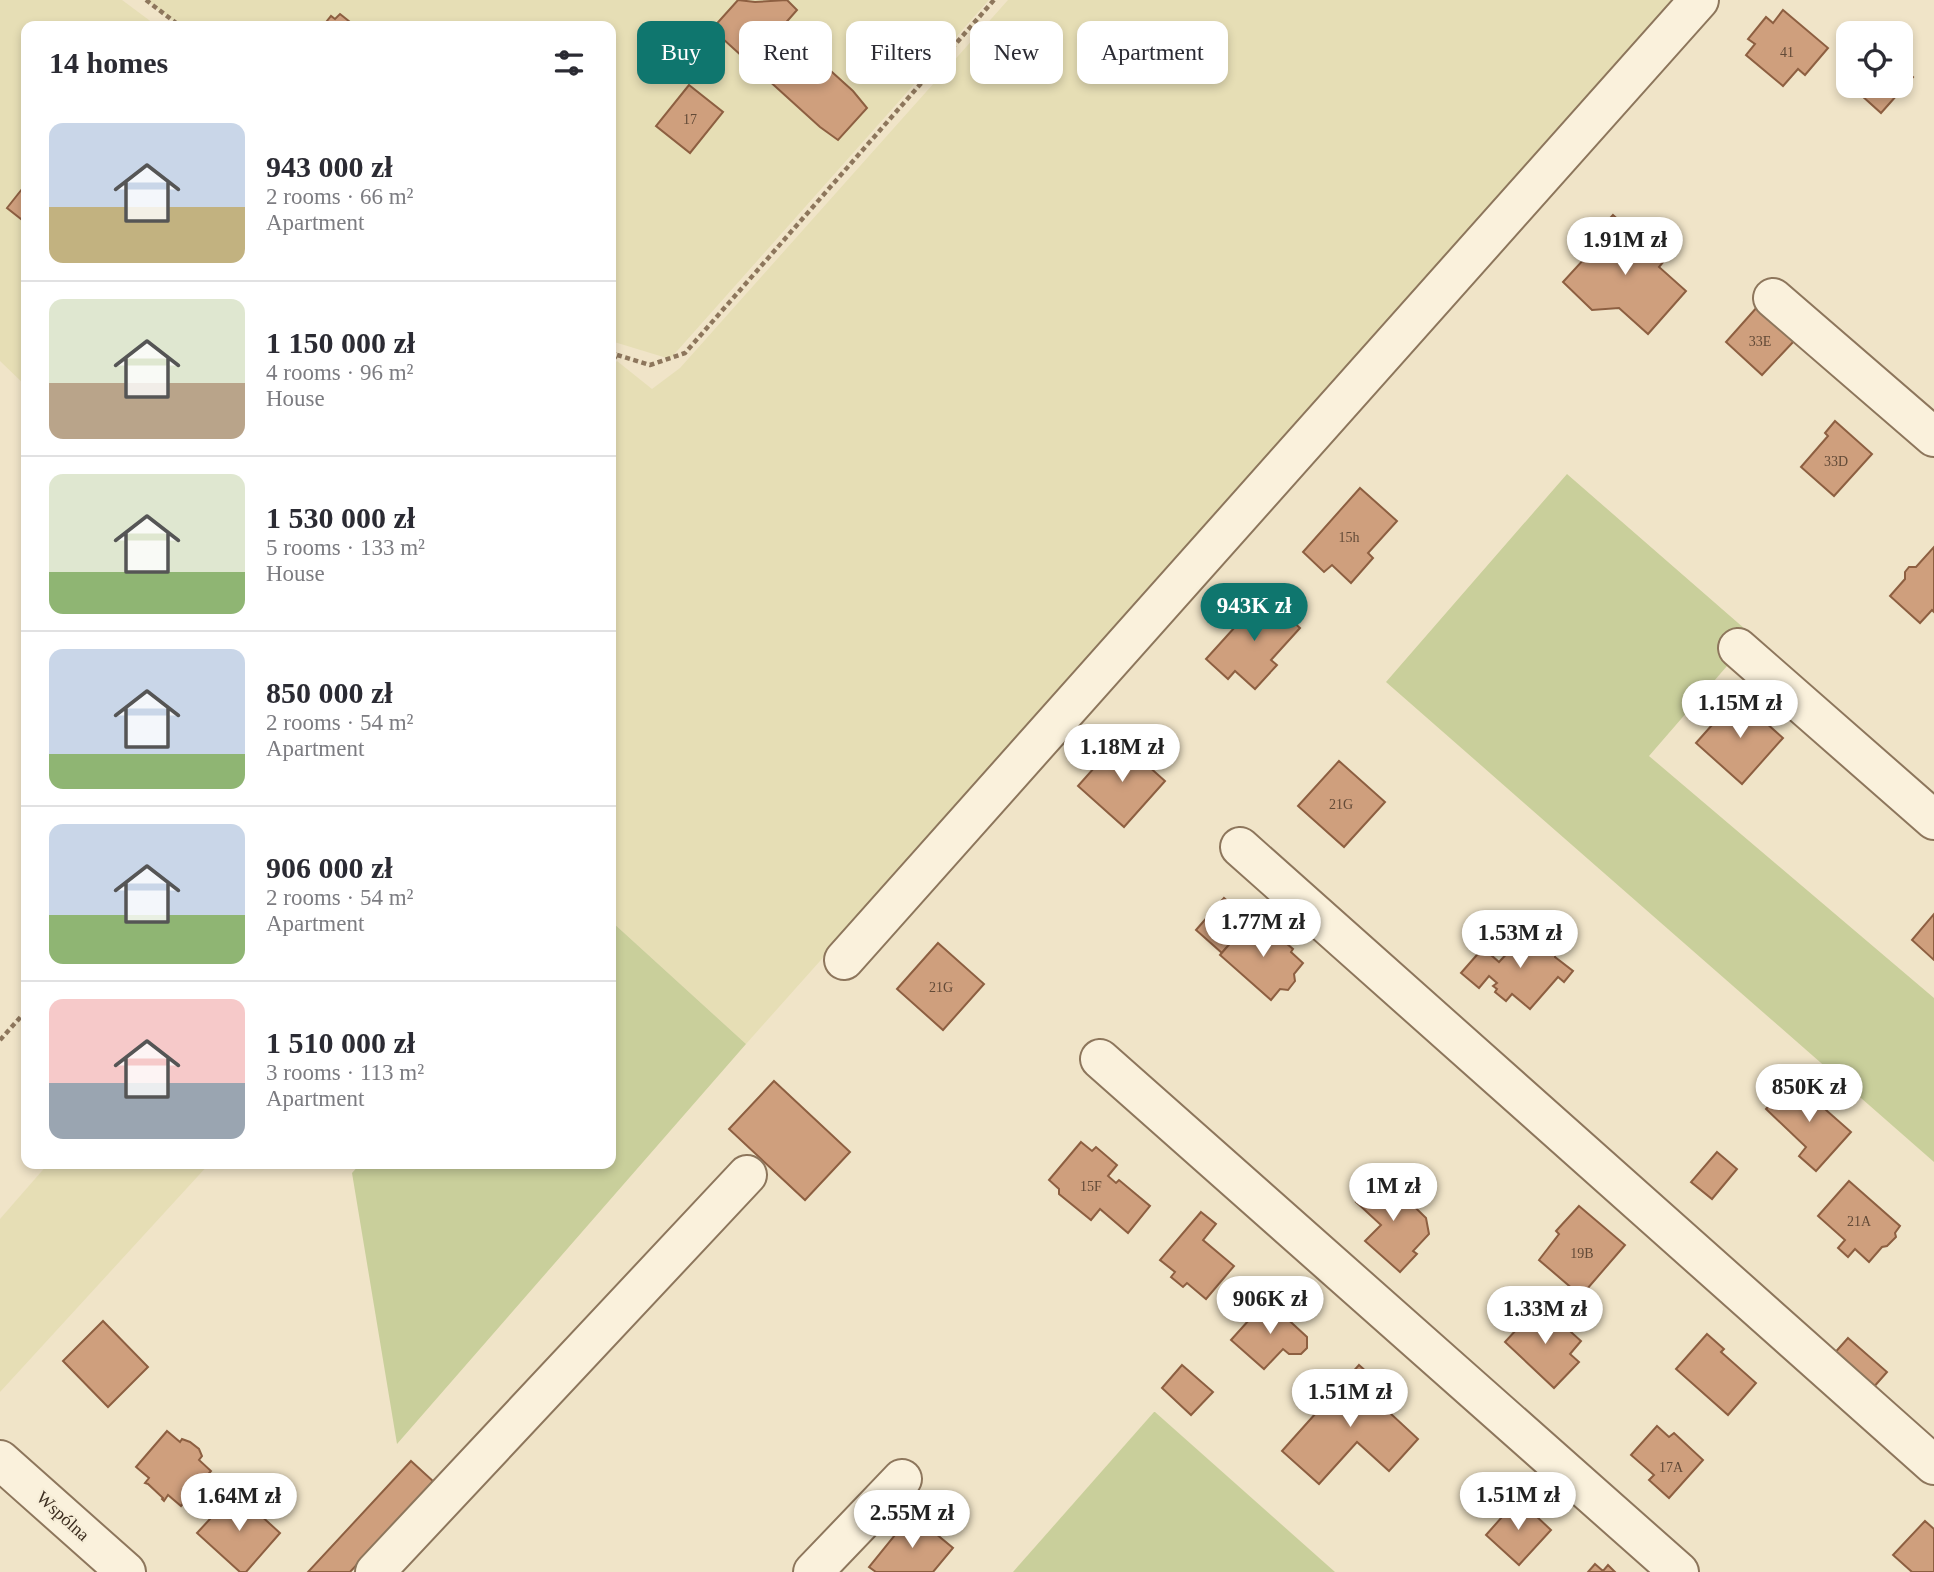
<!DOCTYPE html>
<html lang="en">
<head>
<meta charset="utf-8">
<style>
  body { margin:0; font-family:Georgia,serif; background:#f7f7f7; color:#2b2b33; height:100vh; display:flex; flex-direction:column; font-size:26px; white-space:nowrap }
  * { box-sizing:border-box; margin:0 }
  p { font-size:23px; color:#7c7c81 }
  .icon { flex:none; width:38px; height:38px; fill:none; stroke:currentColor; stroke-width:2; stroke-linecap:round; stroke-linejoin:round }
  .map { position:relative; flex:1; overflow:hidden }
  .details { position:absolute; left:21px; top:21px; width:595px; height:1148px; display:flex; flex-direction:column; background:#fff; border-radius:14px; box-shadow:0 4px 10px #0003 }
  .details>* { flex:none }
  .top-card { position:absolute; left:637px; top:21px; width:665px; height:63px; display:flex; gap:14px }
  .controls { position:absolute; left:1836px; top:21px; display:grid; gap:14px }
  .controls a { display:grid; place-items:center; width:77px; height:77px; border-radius:14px; background:#fff; box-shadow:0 4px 10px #0003; font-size:35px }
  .price { position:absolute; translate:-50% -60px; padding:0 16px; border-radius:24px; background:#fff; color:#222; font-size:23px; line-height:46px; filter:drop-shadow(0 2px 4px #0008) }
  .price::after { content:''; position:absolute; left:50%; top:42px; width:21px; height:16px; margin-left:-10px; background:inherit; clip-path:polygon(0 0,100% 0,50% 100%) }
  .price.on { background:#0f766e; color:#fff }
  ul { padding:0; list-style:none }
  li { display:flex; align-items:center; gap:21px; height:175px; padding:0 28px }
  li+li { border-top:2px solid #e1e1e2 }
  li span { display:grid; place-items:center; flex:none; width:196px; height:140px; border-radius:14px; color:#555 }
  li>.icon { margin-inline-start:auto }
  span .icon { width:84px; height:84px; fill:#fffc; stroke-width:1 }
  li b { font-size:30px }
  h2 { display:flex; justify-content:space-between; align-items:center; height:84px; padding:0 28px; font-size:30px }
  .chip { padding:0 24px; border-radius:14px; background:#fff; box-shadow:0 4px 10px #0003; font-size:24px; line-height:63px }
  .chip.on { background:#0f766e; color:#fff }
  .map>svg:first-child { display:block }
  .farmland { fill:#e6deb5 }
  .green { fill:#c9cf9b }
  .building { fill:#cf9f7d; stroke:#8d5f41; stroke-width:2 }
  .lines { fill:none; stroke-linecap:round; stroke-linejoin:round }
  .minor-casing { stroke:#8d765c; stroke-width:42 }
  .path { stroke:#8d765c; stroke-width:4.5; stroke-dasharray:5 3.5; stroke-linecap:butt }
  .minor { stroke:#faf1dc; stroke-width:38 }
  .labels { text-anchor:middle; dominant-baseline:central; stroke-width:5; stroke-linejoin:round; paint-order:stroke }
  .number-label { font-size:14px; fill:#624a37 }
  .street-label { font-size:18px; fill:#3d2e20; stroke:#f7eed8 }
</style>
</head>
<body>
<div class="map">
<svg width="1934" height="1572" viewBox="0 0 1934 1572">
  <rect width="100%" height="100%" fill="#f0e4c8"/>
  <g class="farmland">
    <polygon points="0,0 122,0 157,26 26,26 26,386 0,361"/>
    <polygon points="146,0 989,0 670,359 611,341 611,26 180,26"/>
    <polygon points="1008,0 1677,0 746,1044 611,921 611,368 617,361 652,389 680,368"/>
    <polygon points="48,1164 209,1164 0,1392 0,1219"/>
  </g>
  <g class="green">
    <polygon points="1567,474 1753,636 1649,756 1934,998 1934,1162 1386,682"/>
    <polygon points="611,921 746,1044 397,1444 352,1173 360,1164 611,1164"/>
    <polygon points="1154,1412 1155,1412 1335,1572 1013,1572"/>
  </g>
  <g class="building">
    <polygon points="738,0 755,2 787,0 797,10 782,27 853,91 867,108 838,140 820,127 712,29"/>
    <polygon points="1783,10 1828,48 1805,75 1798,69 1783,86 1746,55 1755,44 1748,39 1766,17 1773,23"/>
    <polygon points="340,14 355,26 323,26 331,16 335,19"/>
    <polygon points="1900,66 1913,77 1881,113 1851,86 1900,86"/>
    <polygon points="689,85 723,112 690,153 656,126"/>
    <polygon points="26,184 26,223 7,208"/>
    <polygon points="1613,215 1664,261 1659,267 1686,291 1648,334 1619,308 1592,310 1563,282 1597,245 1590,240"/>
    <polygon points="1758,306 1795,340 1762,375 1726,342"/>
    <polygon points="1835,421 1872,454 1834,496 1801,467 1828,436 1825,433"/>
    <polygon points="1360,488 1397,521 1368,553 1373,558 1351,583 1332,565 1324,572 1303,552"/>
    <polygon points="1934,547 1934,612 1932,610 1920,623 1890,596 1905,579 1905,572 1909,567 1916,567"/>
    <polygon points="1264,595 1300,628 1271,660 1277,665 1255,689 1235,671 1228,679 1206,659"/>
    <polygon points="1737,697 1783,738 1742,784 1696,743"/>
    <polygon points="1119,740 1165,781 1124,827 1078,786"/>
    <polygon points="1339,761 1385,802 1344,847 1298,806"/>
    <polygon points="1224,898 1250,920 1222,953 1196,930"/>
    <polygon points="1934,914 1934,960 1912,940"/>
    <polygon points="1252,918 1265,930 1268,928 1293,949 1291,952 1303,963 1294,974 1295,981 1288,990 1280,989 1271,1000 1220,955"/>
    <polygon points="1527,932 1535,940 1544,938 1556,948 1555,957 1573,971 1564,982 1558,977 1530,1009 1512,994 1506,1001 1495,992 1497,989 1493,986 1497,983 1489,976 1479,988 1461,973 1483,948 1499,962"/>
    <polygon points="938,943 984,984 943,1030 897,989"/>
    <polygon points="1792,1080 1851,1132 1816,1171 1799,1156 1806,1147 1766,1109"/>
    <polygon points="774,1081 850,1152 805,1200 729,1129"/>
    <polygon points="1081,1142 1092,1151 1096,1147 1117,1165 1108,1176 1116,1183 1119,1180 1150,1206 1128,1233 1100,1209 1091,1220 1059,1194 1059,1189 1049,1180"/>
    <polygon points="1717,1152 1737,1169 1712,1199 1691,1182"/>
    <polygon points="1380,1173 1426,1218 1429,1234 1413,1251 1417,1254 1400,1272 1365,1241 1381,1225 1356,1202"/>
    <polygon points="1849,1181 1900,1226 1895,1233 1896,1237 1887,1246 1882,1247 1869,1262 1855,1249 1848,1257 1838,1248 1845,1240 1818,1216"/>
    <polygon points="1579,1206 1625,1245 1581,1296 1539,1260 1559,1234 1556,1231"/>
    <polygon points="1201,1212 1216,1224 1203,1240 1234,1266 1206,1299 1187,1283 1183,1287 1171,1277 1175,1272 1160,1260"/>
    <polygon points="1267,1300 1307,1337 1307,1348 1301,1354 1289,1354 1283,1349 1264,1369 1231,1340"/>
    <polygon points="1540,1304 1581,1341 1570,1354 1579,1362 1554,1388 1505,1342"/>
    <polygon points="103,1321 148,1367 108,1407 63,1361"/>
    <polygon points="1707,1334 1724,1349 1721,1352 1756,1383 1728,1415 1676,1369"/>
    <polygon points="1848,1338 1887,1372 1872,1389 1832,1356"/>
    <polygon points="1182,1365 1213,1392 1191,1415 1162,1388"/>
    <polygon points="1359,1365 1387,1390 1377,1401 1418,1439 1389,1471 1357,1442 1319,1484 1282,1451"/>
    <polygon points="1657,1426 1669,1437 1674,1433 1703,1460 1669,1498 1649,1480 1654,1475 1631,1455"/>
    <polygon points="167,1431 180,1442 182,1439 190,1442 199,1449 202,1456 199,1460 211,1471 181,1506 168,1495 164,1501 162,1499 163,1498 148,1484 145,1483 149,1478 136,1467"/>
    <polygon points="411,1461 434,1482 350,1572 308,1572"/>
    <polygon points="235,1492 280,1533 246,1572 240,1572 197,1533"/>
    <polygon points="1518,1499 1551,1530 1519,1565 1486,1535"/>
    <polygon points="912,1514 953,1548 933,1572 876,1572 869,1567"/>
    <polygon points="1925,1521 1934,1529 1934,1572 1912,1572 1893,1555"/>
    <polygon points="1595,1564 1603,1571 1608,1565 1615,1572 1588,1572"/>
  </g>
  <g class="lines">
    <g class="minor-casing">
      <g id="minor">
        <polyline points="1773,298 1934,437"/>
        <polyline points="1738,648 1934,820"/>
        <polyline points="1240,847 1934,1465"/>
        <polyline points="844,960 1699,0"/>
        <polyline points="1100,1059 1679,1572"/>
        <polyline points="0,1460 126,1572"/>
        <polyline points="375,1572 747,1175"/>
        <polyline points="813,1572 902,1479"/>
      </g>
    </g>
    <g class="path">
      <polyline points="146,0 180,26"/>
      <polyline points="611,352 617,355 611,362"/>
      <polyline points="617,355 650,365 685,353 994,0"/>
      <polyline points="0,1040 26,1011"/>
    </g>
    <use href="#minor" class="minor"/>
  </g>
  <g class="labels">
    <g class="number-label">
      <text x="1787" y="52">41</text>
      <text x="690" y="119">17</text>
      <text x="1760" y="341">33E</text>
      <text x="1836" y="461">33D</text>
      <text x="1349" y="537">15h</text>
      <text x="1341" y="804">21G</text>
      <text x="941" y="987">21G</text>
      <text x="1091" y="1186">15F</text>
      <text x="1859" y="1221">21A</text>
      <text x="1582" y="1253">19B</text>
      <text x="1671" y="1467">17A</text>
    </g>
    <g class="street-label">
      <text transform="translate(63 1516) rotate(42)">Wspólna</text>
    </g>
  </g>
</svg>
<div class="controls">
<a><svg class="icon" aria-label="locate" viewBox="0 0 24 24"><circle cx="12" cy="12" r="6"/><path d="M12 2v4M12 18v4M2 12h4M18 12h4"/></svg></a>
</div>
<b class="price" style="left:1625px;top:277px">1.91M zł</b>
<b class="price on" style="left:1254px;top:643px">943K zł</b>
<b class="price" style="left:1740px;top:740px">1.15M zł</b>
<b class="price" style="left:1122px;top:784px">1.18M zł</b>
<b class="price" style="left:1263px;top:959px">1.77M zł</b>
<b class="price" style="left:1520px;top:970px">1.53M zł</b>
<b class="price" style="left:1809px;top:1124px">850K zł</b>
<b class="price" style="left:1393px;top:1223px">1M zł</b>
<b class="price" style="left:1270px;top:1336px">906K zł</b>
<b class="price" style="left:1545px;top:1346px">1.33M zł</b>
<b class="price" style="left:1350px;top:1429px">1.51M zł</b>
<b class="price" style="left:1518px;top:1532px">1.51M zł</b>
<b class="price" style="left:239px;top:1533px">1.64M zł</b>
<b class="price" style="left:912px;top:1550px">2.55M zł</b>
<div class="top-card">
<a class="chip on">Buy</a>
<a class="chip">Rent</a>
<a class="chip">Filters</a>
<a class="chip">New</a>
<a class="chip">Apartment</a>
</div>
<section class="details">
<h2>14 homes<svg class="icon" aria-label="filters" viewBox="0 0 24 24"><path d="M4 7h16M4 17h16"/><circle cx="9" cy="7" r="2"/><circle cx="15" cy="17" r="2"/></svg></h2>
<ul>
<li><span style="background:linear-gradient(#c9d6e8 60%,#c2b280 0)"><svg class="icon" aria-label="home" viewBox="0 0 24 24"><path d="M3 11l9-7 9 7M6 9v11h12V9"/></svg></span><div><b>943 000 zł</b><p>2 rooms · 66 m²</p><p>Apartment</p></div></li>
<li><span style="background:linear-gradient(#dfe7d0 60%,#b9a48a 0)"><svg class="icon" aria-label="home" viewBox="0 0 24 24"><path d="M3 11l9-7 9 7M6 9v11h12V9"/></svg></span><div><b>1 150 000 zł</b><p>4 rooms · 96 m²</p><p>House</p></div></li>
<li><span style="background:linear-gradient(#dfe7d0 70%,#8fb573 0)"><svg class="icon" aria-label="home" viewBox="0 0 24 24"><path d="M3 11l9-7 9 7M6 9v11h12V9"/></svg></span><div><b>1 530 000 zł</b><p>5 rooms · 133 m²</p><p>House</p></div></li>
<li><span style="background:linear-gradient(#c9d6e8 75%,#8fb573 0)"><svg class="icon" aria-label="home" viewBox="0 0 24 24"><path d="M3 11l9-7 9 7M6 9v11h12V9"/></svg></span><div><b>850 000 zł</b><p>2 rooms · 54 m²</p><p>Apartment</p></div></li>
<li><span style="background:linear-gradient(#c9d6e8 65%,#8fb573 0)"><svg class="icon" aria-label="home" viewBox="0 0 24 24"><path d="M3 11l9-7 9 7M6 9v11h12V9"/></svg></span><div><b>906 000 zł</b><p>2 rooms · 54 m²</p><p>Apartment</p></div></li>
<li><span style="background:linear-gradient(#f6c9c9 60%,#9aa5b1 0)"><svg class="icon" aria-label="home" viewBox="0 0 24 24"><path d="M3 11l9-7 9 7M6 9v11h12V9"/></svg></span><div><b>1 510 000 zł</b><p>3 rooms · 113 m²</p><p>Apartment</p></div></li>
</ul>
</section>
</div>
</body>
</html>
